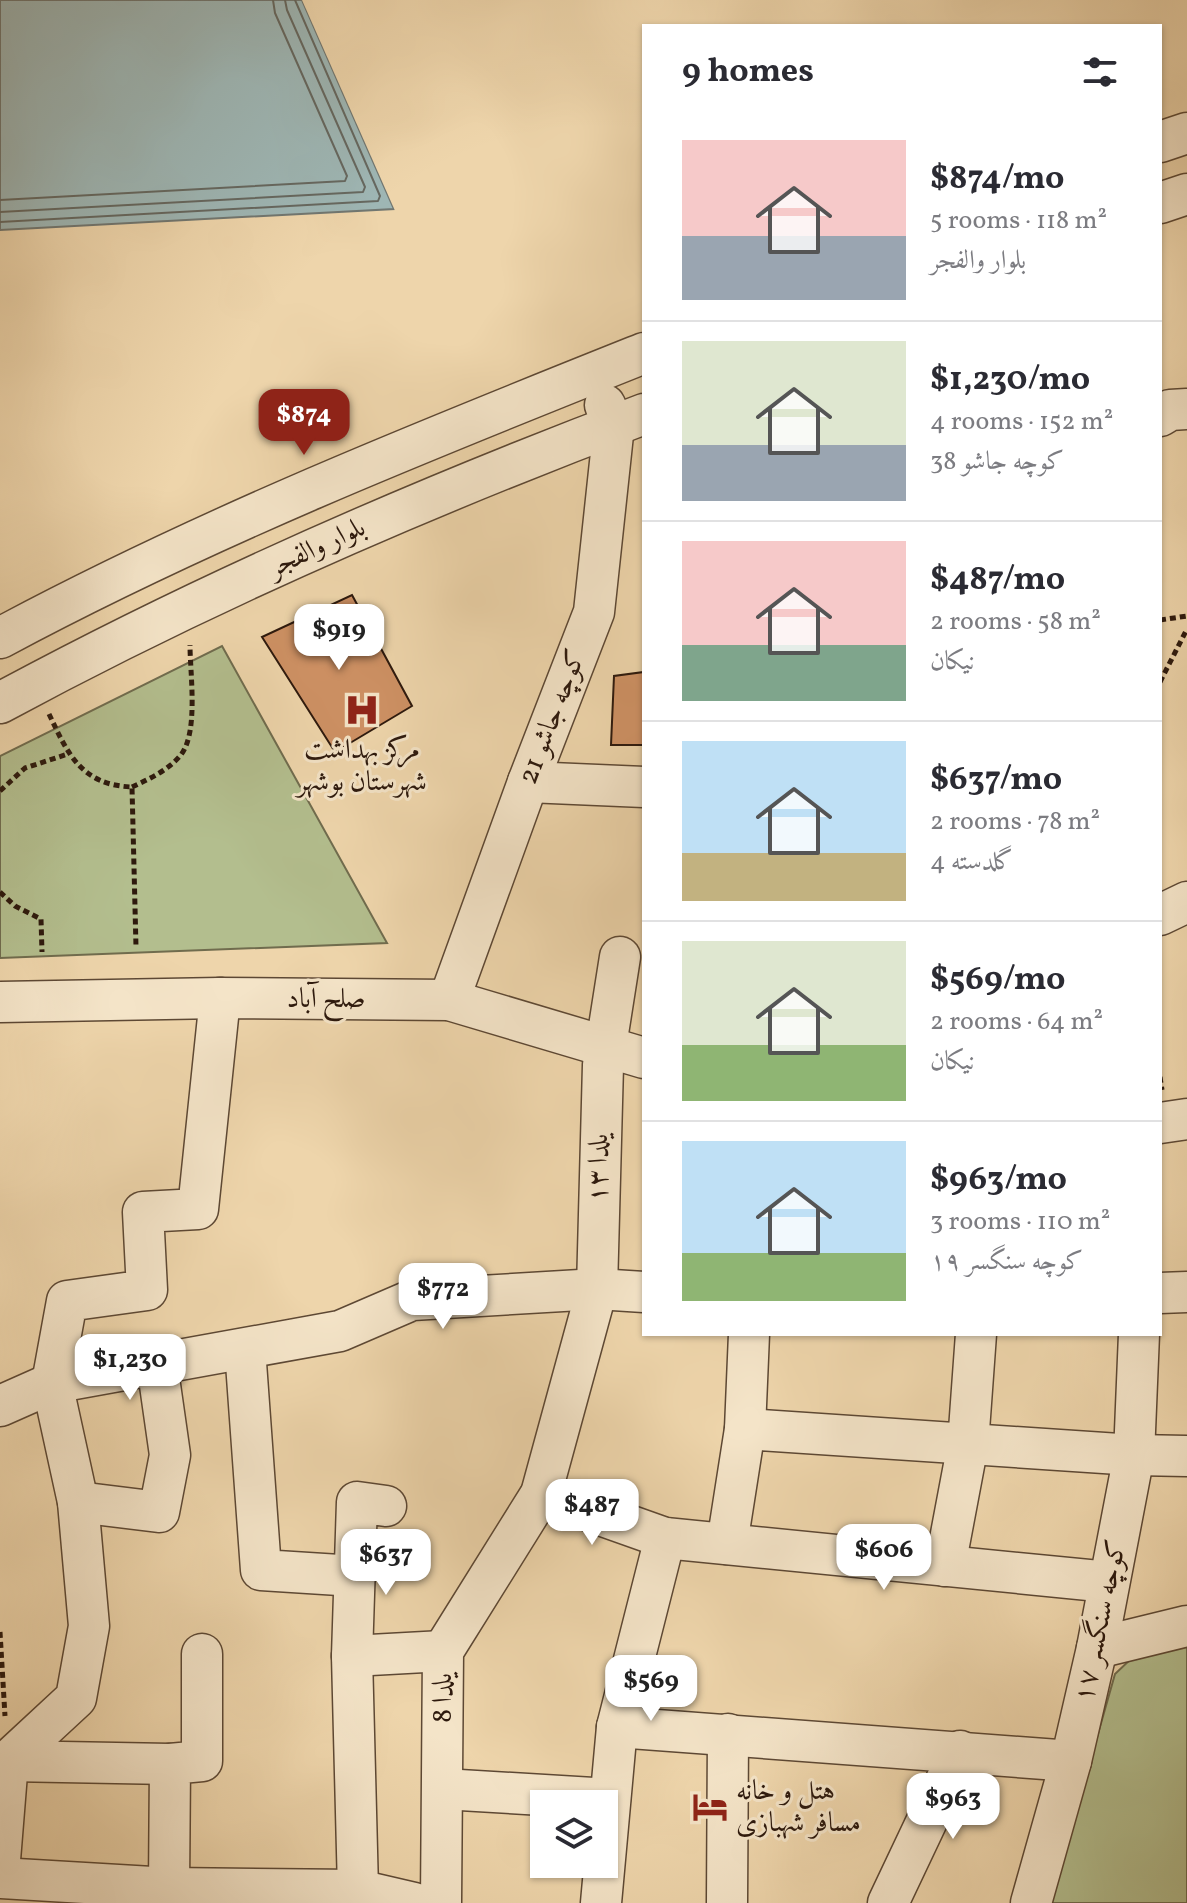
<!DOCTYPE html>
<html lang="en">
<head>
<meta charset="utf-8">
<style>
  body { margin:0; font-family:Vollkorn,Amiri,serif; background:#f7f7f7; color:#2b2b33; height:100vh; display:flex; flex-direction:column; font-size:30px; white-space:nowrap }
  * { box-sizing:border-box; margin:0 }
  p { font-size:26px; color:#7c7c81 }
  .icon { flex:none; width:44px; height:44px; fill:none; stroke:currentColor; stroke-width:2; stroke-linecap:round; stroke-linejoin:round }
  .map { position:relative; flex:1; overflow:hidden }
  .side { position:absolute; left:642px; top:24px; width:520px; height:1312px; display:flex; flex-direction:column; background:#fff; border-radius:0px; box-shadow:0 2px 6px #0004 }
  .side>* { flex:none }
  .fabs { position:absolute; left:530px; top:1790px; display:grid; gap:16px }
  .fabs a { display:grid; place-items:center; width:88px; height:88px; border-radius:0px; background:#fff; box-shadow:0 2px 6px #0004; font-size:40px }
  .price { position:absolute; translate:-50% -68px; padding:0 18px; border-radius:16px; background:#fff; color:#222; font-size:26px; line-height:52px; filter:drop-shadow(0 2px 4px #0008) }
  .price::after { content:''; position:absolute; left:50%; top:48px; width:24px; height:18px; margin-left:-12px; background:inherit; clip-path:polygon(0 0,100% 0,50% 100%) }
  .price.on { background:#8f2418; color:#fff }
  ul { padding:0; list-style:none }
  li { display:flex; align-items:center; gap:24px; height:200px; padding:0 40px }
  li+li { border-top:2px solid #e1e1e2 }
  li span { display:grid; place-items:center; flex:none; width:224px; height:160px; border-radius:0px; color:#555 }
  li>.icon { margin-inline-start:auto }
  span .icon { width:96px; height:96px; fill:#fffc; stroke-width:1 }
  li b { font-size:34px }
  h2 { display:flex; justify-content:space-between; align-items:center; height:96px; padding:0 40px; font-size:34px }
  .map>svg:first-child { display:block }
  .green { fill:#b3be8e; stroke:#706c4e; stroke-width:2 }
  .water { fill:#9eb6b4; stroke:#717771; stroke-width:2 }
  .pier { fill:#eed5ab }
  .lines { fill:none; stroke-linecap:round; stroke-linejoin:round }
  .shore { stroke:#666860; stroke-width:2 }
  .building { fill:#ce9164; stroke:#2d190d; stroke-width:2 }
  .minor-casing { stroke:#5d4834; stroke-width:43 }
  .path { stroke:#2d190d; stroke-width:5; stroke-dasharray:6 4; stroke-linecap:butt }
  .minor { stroke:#f4e4c8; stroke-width:40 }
  .labels { text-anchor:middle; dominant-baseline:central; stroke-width:6; stroke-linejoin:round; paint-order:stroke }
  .street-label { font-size:28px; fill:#2d190d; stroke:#f4e4c8 }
  .poi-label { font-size:28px; fill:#2d190d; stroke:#f4e4c8 }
</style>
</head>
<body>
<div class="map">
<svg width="1187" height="1903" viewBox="0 0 1187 1903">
  <rect width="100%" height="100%" fill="#eed5ab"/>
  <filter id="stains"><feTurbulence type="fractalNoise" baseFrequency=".0025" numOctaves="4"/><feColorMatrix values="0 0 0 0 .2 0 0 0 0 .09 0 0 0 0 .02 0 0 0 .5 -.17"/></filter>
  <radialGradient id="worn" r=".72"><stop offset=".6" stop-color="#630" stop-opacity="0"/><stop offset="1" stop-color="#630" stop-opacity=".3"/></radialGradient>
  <g class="green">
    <polygon points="222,646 387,943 0,958 0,756"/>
    <polygon points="1187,1631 1187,1903 1050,1903 1115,1674 1152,1639"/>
  </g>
  <polygon class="water" points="0,0 302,0 394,209 0,230"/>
  <polygon class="pier" points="302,0 306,0 398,208 396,213"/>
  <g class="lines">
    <g class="shore">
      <polyline points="0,200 345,181 347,176 275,13 273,0"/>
      <polyline points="0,212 363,192 365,187 287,10 285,0"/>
      <polyline points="0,222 378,201 380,196 295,0"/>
    </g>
  </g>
  <g class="building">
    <polygon points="352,595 412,706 335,752 262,637"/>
    <polygon points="644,672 644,745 611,745 614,676"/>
  </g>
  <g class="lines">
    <g class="minor-casing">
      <g id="minor">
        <polyline points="1160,142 1187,133"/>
        <polyline points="1160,203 1187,194"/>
        <polyline points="1160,416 1170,410 1187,409"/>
        <path d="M0,638C207,527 426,440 644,353"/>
        <path d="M0,703C207,591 424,497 644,414"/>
        <polyline points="528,782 644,787"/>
        <polyline points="1160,915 1187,902"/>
        <polyline points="449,1000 528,782 594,612 614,425 605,405"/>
        <polyline points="0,1002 220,998 449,1000 644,1058"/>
        <polyline points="1160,1123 1187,1119"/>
        <polyline points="1160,1293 1187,1292"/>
        <polyline points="245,1349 261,1570 355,1576"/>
        <polyline points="0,1406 52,1383 340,1331 412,1300 597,1289 644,1292"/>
        <polyline points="745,1429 749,1334"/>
        <polyline points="541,1494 665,1538 1109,1582"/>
        <polyline points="78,1502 159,1512 170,1455 157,1364"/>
        <polyline points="727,1544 745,1429 1134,1455 1187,1456"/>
        <polyline points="945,1566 968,1444 976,1334"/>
        <polyline points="1097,1648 1187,1626"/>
        <polyline points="352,1656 443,1651"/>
        <polyline points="617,1727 1071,1761"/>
        <polyline points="8,1761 170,1764"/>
        <polyline points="443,1789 610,1799"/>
        <polyline points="0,1860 8,1761 76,1698 89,1626 78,1502 52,1383 67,1301 147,1290 143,1212 198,1209 220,998"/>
        <polyline points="0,1878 169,1888 358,1890 414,1903"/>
        <polyline points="169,1888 170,1764 202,1761 202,1654"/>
        <polyline points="358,1890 352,1656 357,1502 386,1506"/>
        <polyline points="441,1903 443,1651 541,1494 597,1289 603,1065 620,957"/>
        <polyline points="601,1903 617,1727 665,1538"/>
        <polyline points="727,1903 728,1734"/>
        <polyline points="888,1903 960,1751"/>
        <polyline points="1031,1903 1071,1761 1097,1648 1134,1455 1139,1334"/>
      </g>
    </g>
    <g class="path">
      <polyline points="1160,620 1187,616"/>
      <polyline points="1160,682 1187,629"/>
      <path d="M49,714C68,754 81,785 132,787L136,947"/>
      <path d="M132,787C149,779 167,771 180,756C199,734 190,674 190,645"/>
      <polyline points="0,791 25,768 68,754"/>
      <polyline points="0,892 15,906 41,919 42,952"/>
      <polyline points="1160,1077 1162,1090"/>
      <polyline points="0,1632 5,1716"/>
    </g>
    <use href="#minor" class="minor"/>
  </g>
  <defs>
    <g id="hospital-bare" transform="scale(2.76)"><path d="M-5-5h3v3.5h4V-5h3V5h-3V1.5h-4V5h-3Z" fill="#8f2418" stroke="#f4e4c8" stroke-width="2.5" paint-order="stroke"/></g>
    <g id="hotel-bare" transform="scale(2.76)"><path d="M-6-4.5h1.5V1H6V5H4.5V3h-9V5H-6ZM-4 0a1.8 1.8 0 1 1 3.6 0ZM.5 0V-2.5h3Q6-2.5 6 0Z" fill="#8f2418" stroke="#f4e4c8" stroke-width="2.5" paint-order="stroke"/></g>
  </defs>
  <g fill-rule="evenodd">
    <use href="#hospital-bare" x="362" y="710"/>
    <use href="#hotel-bare" x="710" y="1807"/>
  </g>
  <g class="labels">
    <g class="street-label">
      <text transform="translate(317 548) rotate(-25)">بلوار والفجر</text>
      <text transform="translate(553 717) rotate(-69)">کوچه جاشو 21</text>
      <text x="326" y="999">صلح آباد</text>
      <text transform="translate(599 1168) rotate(-89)">یلدا ۱۳</text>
      <text transform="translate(1101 1621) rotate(-78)">کوچه سنگسر ۱۷</text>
      <text transform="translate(443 1698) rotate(-90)">یلدا 8</text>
    </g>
    <g class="poi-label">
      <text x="362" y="750">مرکز بهداشت<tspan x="362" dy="32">شهرستان بوشهر</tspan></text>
      <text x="736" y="1791" text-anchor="start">هتل و خانه<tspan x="736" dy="32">مسافر شهبازی</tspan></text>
    </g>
  </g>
  <rect width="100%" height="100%" filter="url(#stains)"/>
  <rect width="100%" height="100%" fill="url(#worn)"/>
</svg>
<div class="fabs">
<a><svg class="icon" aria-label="layers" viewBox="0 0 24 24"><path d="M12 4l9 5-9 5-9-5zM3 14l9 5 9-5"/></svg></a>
</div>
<b class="price on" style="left:304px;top:457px">$874</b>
<b class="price" style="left:339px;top:672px">$919</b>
<b class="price" style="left:443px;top:1331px">$772</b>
<b class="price" style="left:130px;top:1402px">$1,230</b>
<b class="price" style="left:592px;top:1547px">$487</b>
<b class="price" style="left:884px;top:1592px">$606</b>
<b class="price" style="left:386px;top:1597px">$637</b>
<b class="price" style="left:651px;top:1723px">$569</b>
<b class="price" style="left:953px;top:1841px">$963</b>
<section class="side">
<h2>9 homes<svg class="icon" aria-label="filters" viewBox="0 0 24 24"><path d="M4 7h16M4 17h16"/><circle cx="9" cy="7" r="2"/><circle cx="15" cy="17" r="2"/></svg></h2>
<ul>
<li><span style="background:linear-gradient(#f6c9c9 60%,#9aa5b1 0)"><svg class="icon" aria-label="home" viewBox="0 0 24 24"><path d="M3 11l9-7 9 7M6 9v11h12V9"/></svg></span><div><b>$874/mo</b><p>5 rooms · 118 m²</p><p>بلوار والفجر</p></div></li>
<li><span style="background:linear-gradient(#dfe7d0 65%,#9aa5b1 0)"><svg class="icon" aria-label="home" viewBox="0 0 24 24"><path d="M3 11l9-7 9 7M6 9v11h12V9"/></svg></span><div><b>$1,230/mo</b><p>4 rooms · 152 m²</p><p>کوچه جاشو 38</p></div></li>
<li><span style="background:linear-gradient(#f6c9c9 65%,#7fa58c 0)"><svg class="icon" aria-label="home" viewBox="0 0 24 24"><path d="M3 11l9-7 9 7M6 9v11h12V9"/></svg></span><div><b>$487/mo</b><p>2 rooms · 58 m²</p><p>نیکان</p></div></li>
<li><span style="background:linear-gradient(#bfe0f5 70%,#c2b280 0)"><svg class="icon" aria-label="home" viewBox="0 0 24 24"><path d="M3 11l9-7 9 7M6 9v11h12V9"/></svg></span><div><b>$637/mo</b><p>2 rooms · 78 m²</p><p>گلدسته 4</p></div></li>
<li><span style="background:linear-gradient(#dfe7d0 65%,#8fb573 0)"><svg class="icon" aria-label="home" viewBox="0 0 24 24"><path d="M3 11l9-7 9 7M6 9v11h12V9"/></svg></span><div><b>$569/mo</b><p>2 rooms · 64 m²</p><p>نیکان</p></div></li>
<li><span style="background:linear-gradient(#bfe0f5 70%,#8fb573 0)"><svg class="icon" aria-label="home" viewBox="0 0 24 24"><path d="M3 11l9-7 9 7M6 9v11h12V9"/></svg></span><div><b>$963/mo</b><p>3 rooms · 110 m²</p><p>کوچه سنگسر ۱۹</p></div></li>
</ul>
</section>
</div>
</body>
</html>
